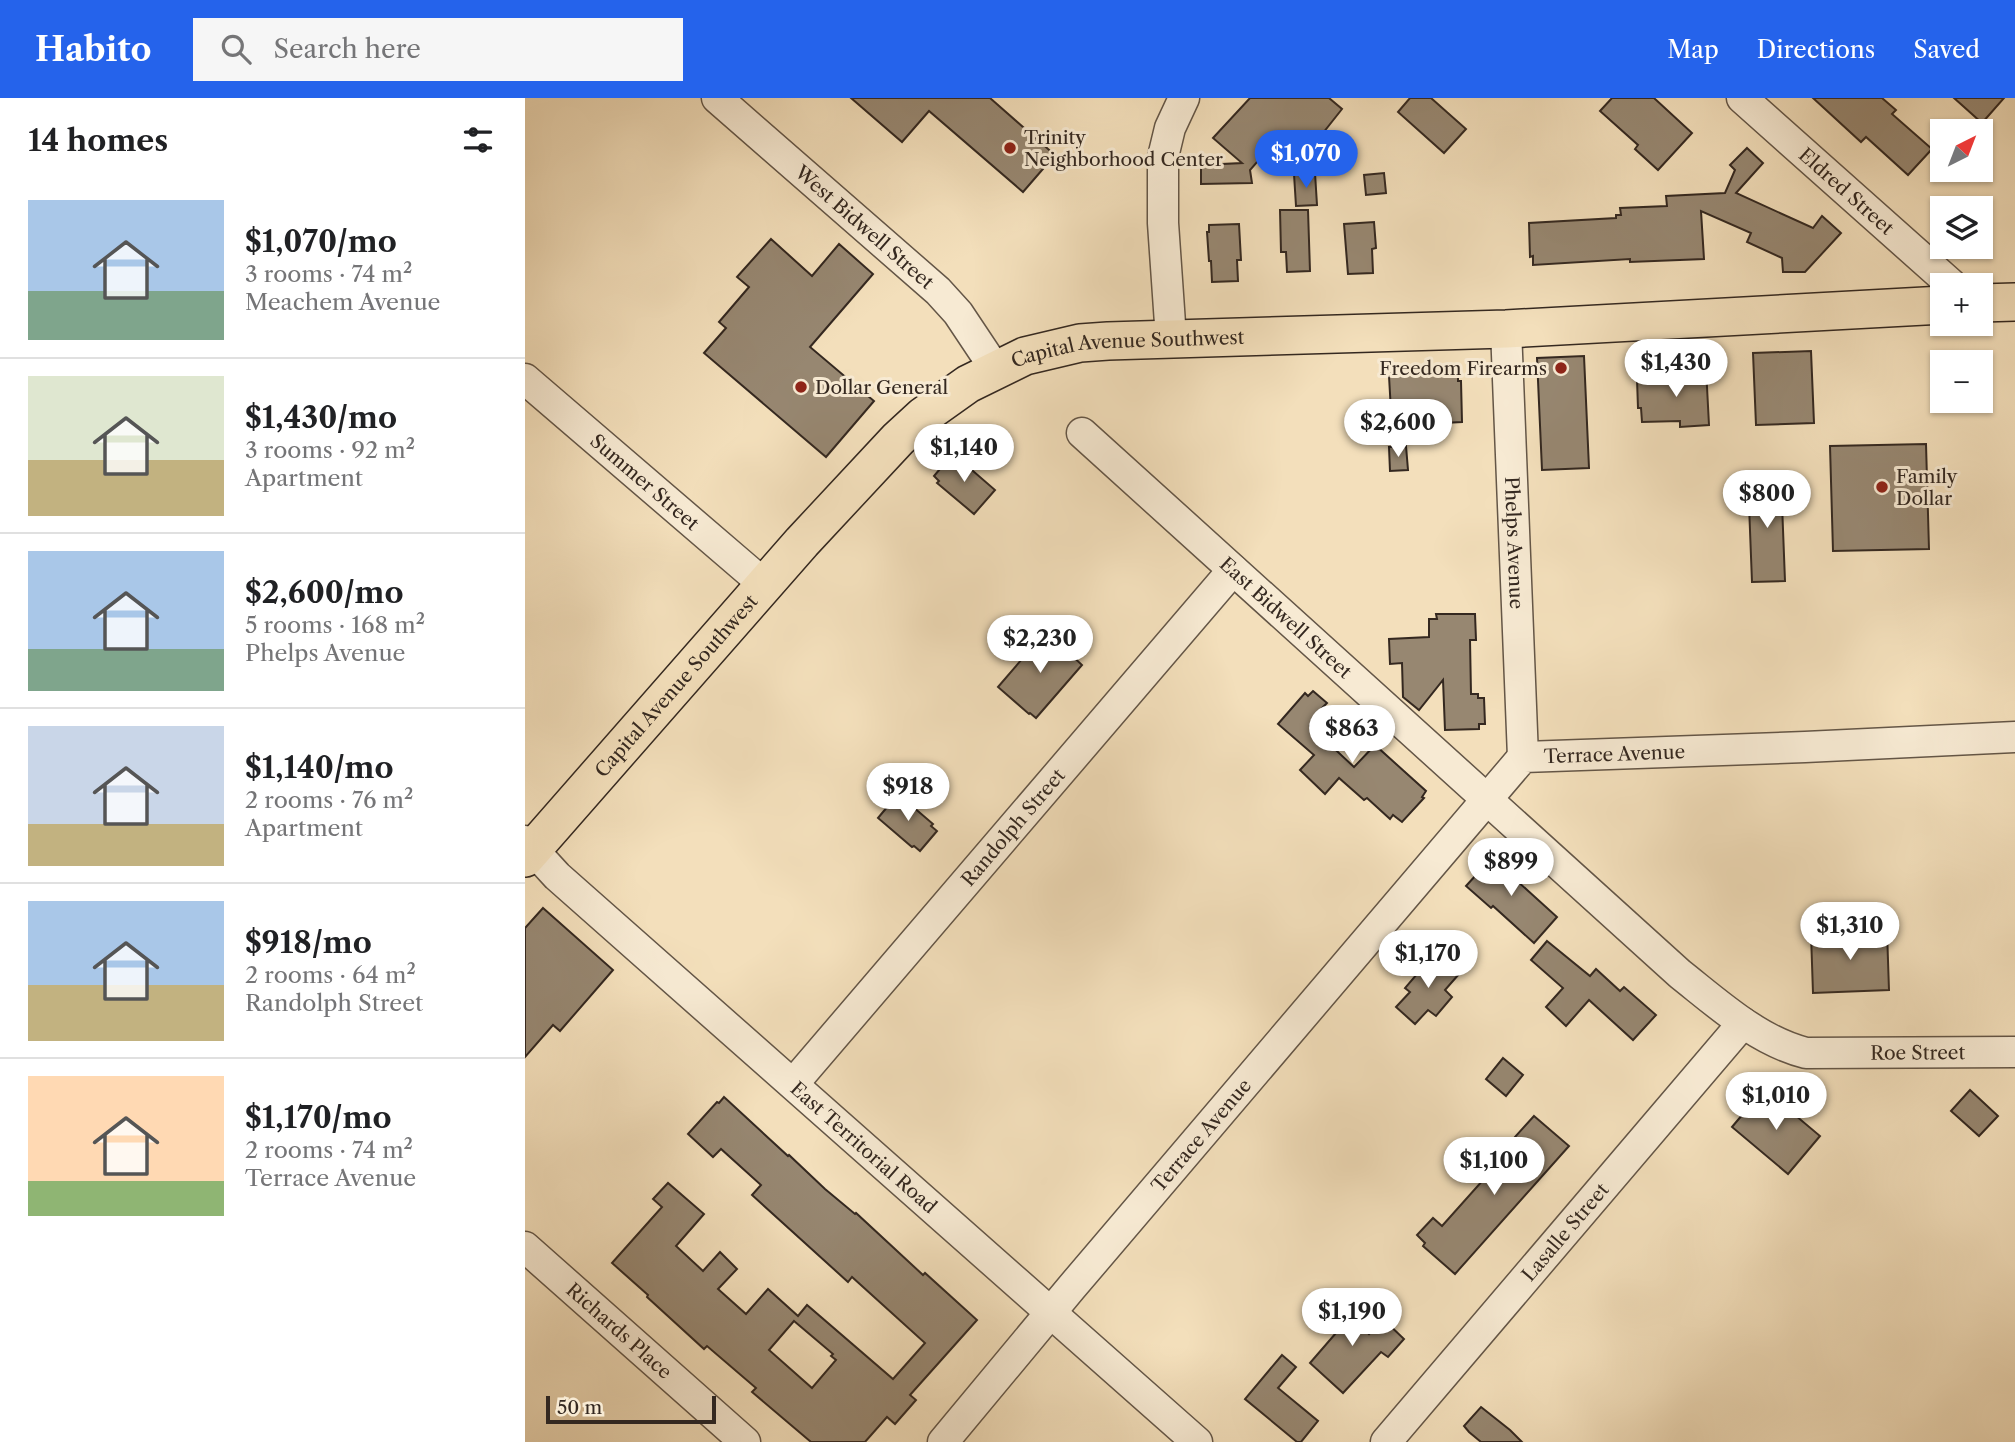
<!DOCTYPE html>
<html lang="en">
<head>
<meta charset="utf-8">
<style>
  body { margin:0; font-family:"Libre Caslon Text",serif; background:#f6f6f6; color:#202124; height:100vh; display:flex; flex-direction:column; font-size:26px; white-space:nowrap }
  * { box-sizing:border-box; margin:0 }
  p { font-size:23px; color:#757577 }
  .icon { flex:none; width:38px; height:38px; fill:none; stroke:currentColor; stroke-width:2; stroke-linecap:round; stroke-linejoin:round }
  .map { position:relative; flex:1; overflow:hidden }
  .sheet { display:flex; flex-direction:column; background:#fff; width:525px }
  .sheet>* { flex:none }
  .needle { width:46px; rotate:42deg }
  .controls { position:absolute; left:1405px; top:21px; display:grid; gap:14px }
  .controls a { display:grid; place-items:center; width:63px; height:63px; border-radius:0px; background:#fff; box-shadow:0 2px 5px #0004; font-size:35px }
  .scale { position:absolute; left:21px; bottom:18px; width:170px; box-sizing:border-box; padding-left:7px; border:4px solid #342820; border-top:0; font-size:19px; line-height:24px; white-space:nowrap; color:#342820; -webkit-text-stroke:5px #f7ead3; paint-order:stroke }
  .price { position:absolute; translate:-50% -60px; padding:0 16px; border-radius:24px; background:#fff; color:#222; font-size:23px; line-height:46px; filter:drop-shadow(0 2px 4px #0008) }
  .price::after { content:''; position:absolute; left:50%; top:42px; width:21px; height:16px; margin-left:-10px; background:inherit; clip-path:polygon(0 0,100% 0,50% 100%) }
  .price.active { background:#2563eb; color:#fff }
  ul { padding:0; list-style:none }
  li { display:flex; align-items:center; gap:21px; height:175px; padding:0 28px }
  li+li { border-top:2px solid #e0e0e0 }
  li span { display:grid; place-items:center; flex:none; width:196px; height:140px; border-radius:0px; color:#555 }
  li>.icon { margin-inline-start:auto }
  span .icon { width:84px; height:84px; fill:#fffc; stroke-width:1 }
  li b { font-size:30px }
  h2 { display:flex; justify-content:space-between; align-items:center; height:84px; padding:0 28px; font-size:30px }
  header { display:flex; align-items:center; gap:42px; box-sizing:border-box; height:98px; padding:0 35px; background:#2563eb; color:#fff }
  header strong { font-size:33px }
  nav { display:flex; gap:38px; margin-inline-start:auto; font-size:24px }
  .search { width:490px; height:63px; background:#f6f6f6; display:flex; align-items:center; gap:18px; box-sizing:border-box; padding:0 24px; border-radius:0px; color:#757577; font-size:26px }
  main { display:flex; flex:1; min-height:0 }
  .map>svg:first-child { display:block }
  .building { fill:#978771; stroke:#342820; stroke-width:2; fill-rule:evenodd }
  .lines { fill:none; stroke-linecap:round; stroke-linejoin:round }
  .minor-casing { stroke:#645647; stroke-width:33 }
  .major-casing { stroke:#342820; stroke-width:40 }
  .minor { stroke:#f7ead3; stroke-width:30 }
  .major { stroke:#f3dfbb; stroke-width:37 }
  .poi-dot { fill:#8f2418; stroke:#f7ead3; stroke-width:2.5 }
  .labels { text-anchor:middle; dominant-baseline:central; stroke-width:6; stroke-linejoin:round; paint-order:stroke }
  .poi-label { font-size:19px; fill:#342820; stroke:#f7ead3; text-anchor:start }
  .street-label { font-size:19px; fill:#342820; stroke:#f7ead3 }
</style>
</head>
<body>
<header>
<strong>Habito</strong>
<div class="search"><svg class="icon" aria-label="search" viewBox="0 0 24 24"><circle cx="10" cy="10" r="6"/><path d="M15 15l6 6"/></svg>Search here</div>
<nav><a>Map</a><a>Directions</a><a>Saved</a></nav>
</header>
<main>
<section class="sheet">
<h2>14 homes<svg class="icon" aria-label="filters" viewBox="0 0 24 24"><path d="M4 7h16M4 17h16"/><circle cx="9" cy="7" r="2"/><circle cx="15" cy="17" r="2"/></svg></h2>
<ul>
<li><span style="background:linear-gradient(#a9c7e8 65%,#7fa58c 0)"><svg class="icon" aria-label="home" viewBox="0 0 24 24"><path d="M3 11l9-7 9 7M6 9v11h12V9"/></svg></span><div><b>$1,070/mo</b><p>3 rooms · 74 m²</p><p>Meachem Avenue</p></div></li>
<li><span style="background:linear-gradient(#dfe7d0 60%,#c2b280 0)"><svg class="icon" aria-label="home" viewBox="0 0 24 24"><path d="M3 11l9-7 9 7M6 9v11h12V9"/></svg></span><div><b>$1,430/mo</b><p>3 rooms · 92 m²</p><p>Apartment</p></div></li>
<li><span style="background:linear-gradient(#a9c7e8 70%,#7fa58c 0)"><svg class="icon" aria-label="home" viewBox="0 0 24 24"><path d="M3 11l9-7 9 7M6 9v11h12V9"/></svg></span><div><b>$2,600/mo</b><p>5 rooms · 168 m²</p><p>Phelps Avenue</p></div></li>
<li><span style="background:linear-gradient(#c9d6e8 70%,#c2b280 0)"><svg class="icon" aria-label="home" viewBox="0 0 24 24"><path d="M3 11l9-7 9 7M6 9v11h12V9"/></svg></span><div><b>$1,140/mo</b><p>2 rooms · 76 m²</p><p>Apartment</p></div></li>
<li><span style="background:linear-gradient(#a9c7e8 60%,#c2b280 0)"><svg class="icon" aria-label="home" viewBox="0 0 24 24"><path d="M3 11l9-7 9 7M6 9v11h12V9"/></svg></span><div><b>$918/mo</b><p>2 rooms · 64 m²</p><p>Randolph Street</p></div></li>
<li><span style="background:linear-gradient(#ffd9b3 75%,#8fb573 0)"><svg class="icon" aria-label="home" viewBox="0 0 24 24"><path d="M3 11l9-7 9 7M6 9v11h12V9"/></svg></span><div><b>$1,170/mo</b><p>2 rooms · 74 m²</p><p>Terrace Avenue</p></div></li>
</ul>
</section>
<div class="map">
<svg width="1490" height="1344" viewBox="0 0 1490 1344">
  <rect width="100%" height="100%" fill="#f3dfbb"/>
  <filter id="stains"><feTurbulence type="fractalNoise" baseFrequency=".00286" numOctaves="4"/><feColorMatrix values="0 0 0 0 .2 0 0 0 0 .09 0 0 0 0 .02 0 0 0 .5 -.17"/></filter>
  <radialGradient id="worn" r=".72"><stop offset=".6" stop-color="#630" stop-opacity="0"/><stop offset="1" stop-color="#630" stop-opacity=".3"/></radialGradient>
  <g class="building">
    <polygon points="326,0 465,0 530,57 498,94 404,13 377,44"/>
    <polygon points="725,0 804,0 817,11 771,69 745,49 725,72 727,85 676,86 676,67 717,65 688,40"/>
    <polygon points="885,0 906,0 941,31 919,55 873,14"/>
    <polygon points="1087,0 1129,0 1167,35 1133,72 1110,51 1113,47 1075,13"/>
    <polygon points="1288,0 1357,0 1371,12 1367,16 1407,51 1383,77 1341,39 1336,44"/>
    <polygon points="1429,0 1479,0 1457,25"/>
    <polygon points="1222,50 1238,65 1211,95 1288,130 1297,118 1316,135 1280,174 1258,174 1257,160 1222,144 1226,135 1176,113 1179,161 1105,164 1105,161 1008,167 1008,158 1005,159 1004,125 1091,120 1091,117 1096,117 1095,110 1142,108 1141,98 1200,95 1210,72 1205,67"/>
    <polygon points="790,75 792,107 771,108 769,76"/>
    <polygon points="859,75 861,95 841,97 839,77"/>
    <polygon points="755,112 783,112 785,173 762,174 761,154 756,154"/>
    <polygon points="849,124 851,150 847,151 848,175 823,176 819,126"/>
    <polygon points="714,126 716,162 712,162 713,183 687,184 686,163 684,163 682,134 684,134 684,127"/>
    <polygon points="246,141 287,178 314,146 348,176 285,249 349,303 301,359 179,255 201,230 194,224 224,189 212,179"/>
    <polygon points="1286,253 1289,325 1231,327 1228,255"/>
    <polygon points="1059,258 1064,370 1017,372 1012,260"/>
    <polygon points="1181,270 1184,327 1155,329 1155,323 1117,324 1116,310 1113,310 1112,281 1153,280 1152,272"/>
    <polygon points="892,274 892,277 895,277 933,276 933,283 936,283 937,324 897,326 898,330 867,331 864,278 867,278 866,275"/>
    <polygon points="1401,346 1404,451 1308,453 1305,348"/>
    <polygon points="881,348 883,372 865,373 864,349"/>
    <polygon points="426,358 432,363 433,360 470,392 449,416 412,385 414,383 409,378"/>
    <polygon points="1256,380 1260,483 1227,484 1223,381"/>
    <polygon points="911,516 950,516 951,542 945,542 946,596 953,596 953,600 959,600 960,626 954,626 954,631 920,632 918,582 894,612 878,599 877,565 865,566 864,541 904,539 904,521 912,521"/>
    <polygon points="521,533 557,567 511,620 505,615 504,616 473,589"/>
    <polygon points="788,593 802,605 797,610 799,612 785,628 829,669 850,647 901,693 897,699 899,700 877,724 868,717 865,721 842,700 839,702 814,680 800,696 775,672 789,657 753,626 780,595 783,598"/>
    <polygon points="373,696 408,726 406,728 412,733 395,753 389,748 387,749 353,720"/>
    <polygon points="972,754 987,767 983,770 993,780 991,782 1032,819 1009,845 968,808 966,810 941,788"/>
    <polygon points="18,810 88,872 35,933 28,927 0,959 0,830"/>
    <polygon points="1362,833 1364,892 1288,895 1286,836"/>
    <polygon points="1022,843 1065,878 1071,871 1095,893 1099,889 1131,917 1108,942 1064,902 1041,928 1021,909 1038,890 1006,862"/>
    <polygon points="910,855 934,876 920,892 927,899 911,918 903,912 890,926 871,909 885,894 880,890"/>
    <polygon points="978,960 998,977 981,998 961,981"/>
    <polygon points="1239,991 1295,1038 1263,1076 1207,1029"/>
    <polygon points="1445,992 1473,1018 1454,1038 1426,1013"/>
    <path d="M199,999L263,1058L264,1057L300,1091L330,1116L331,1115L398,1177L400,1175L452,1222L385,1297L391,1302L370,1326L362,1319L340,1344H286L227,1294L231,1290L182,1248L179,1251L122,1199L123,1197L87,1165L137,1109L128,1101L143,1085L179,1116L151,1148L178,1173L195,1154L212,1171L193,1191L221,1216L243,1191L273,1218L282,1207L368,1281L400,1245L327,1179L323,1184L227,1097L236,1087L196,1051L188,1059L163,1036L192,1004L194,1005ZM269,1223L308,1256L306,1258L311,1262L287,1290L244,1252Z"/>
    <polygon points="1009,1018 1044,1048 930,1176 898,1148 900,1145 892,1137 908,1120 917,1128 993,1043 989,1040"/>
    <polygon points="809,1204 844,1236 858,1221 879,1241 863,1259 856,1254 818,1295 785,1265 811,1235 795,1220"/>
    <polygon points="757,1257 771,1269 753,1290 793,1323 776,1344 772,1344 720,1301"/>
    <polygon points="956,1309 985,1332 997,1344 956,1344 944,1334 939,1328"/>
  </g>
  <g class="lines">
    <g class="minor-casing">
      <g id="minor">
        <path id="s1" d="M192,0L413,193L433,215L471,272"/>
        <path id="s2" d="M1217,0L1427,187"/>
        <path id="s3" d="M981,231L998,659"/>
        <polyline points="646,240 638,125 638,59 645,30 659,0"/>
        <path id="s4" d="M0,281L240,487"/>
        <path id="s5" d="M557,335L1155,876C1193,906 1233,943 1281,955L1490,954"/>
        <path id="s6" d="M0,743L32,778L672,1344"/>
        <path id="s7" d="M268,986L708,472"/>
        <path id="s8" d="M0,1149L220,1344"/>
        <path id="s9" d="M418,1344L546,1190L998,659L1280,649L1490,639"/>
        <path id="s10" d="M861,1344L1218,925"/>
      </g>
    </g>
    <g class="major-casing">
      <g id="major">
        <polyline points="1456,205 1490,204"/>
        <path id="s11" d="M0,760L277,444L373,341L398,318L443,286L500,258L555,245L583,243L981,231L1418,207"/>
      </g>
    </g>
    <use href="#minor" class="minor"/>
    <use href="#major" class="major"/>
  </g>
  <g class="poi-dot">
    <circle cx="485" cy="50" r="7"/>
    <circle cx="1036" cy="270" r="7"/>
    <circle cx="276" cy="289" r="7"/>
    <circle cx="1357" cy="389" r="7"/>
  </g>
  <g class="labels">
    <g class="poi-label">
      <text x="499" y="39">Trinity<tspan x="499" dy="22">Neighborhood Center</tspan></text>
      <text x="1022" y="270" text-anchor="end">Freedom Firearms</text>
      <text x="290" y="289">Dollar General</text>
      <text x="1371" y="378">Family<tspan x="1371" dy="22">Dollar</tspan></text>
    </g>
    <g class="street-label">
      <text stroke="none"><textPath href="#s2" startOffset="140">Eldred Street</textPath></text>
      <text stroke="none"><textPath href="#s1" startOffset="196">West Bidwell Street</textPath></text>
      <text stroke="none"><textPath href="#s11" startOffset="817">Capital Avenue Southwest</textPath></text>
      <text stroke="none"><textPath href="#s4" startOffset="158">Summer Street</textPath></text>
      <text stroke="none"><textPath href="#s3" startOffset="214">Phelps Avenue</textPath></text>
      <text stroke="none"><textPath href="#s5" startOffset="275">East Bidwell Street</textPath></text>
      <text stroke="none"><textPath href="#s11" startOffset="229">Capital Avenue Southwest</textPath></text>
      <text stroke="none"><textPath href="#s9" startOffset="989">Terrace Avenue</textPath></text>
      <text stroke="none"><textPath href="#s7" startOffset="338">Randolph Street</textPath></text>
      <text stroke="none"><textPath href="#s5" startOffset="1068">Roe Street</textPath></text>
      <text stroke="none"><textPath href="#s9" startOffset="401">Terrace Avenue</textPath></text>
      <text stroke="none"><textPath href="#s6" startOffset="457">East Territorial Road</textPath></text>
      <text stroke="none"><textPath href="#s10" startOffset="276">Lasalle Street</textPath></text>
      <text stroke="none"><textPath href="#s8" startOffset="126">Richards Place</textPath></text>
    </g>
  </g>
  <rect width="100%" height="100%" filter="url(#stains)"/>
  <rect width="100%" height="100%" fill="url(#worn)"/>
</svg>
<div class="controls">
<a><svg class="needle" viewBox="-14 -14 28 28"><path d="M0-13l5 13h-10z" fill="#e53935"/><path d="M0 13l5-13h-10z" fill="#757577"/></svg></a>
<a><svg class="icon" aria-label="layers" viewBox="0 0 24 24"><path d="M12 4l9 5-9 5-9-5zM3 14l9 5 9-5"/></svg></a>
<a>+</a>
<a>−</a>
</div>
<div class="scale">50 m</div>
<b class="price active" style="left:781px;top:92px">$1,070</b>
<b class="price" style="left:1151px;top:301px">$1,430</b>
<b class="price" style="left:873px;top:361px">$2,600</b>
<b class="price" style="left:439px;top:386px">$1,140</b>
<b class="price" style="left:1242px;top:432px">$800</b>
<b class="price" style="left:515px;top:577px">$2,230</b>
<b class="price" style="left:827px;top:667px">$863</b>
<b class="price" style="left:383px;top:725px">$918</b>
<b class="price" style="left:986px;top:800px">$899</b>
<b class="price" style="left:1325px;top:864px">$1,310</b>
<b class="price" style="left:903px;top:892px">$1,170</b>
<b class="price" style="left:1251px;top:1034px">$1,010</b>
<b class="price" style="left:969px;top:1099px">$1,100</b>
<b class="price" style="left:827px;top:1250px">$1,190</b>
</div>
</main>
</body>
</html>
